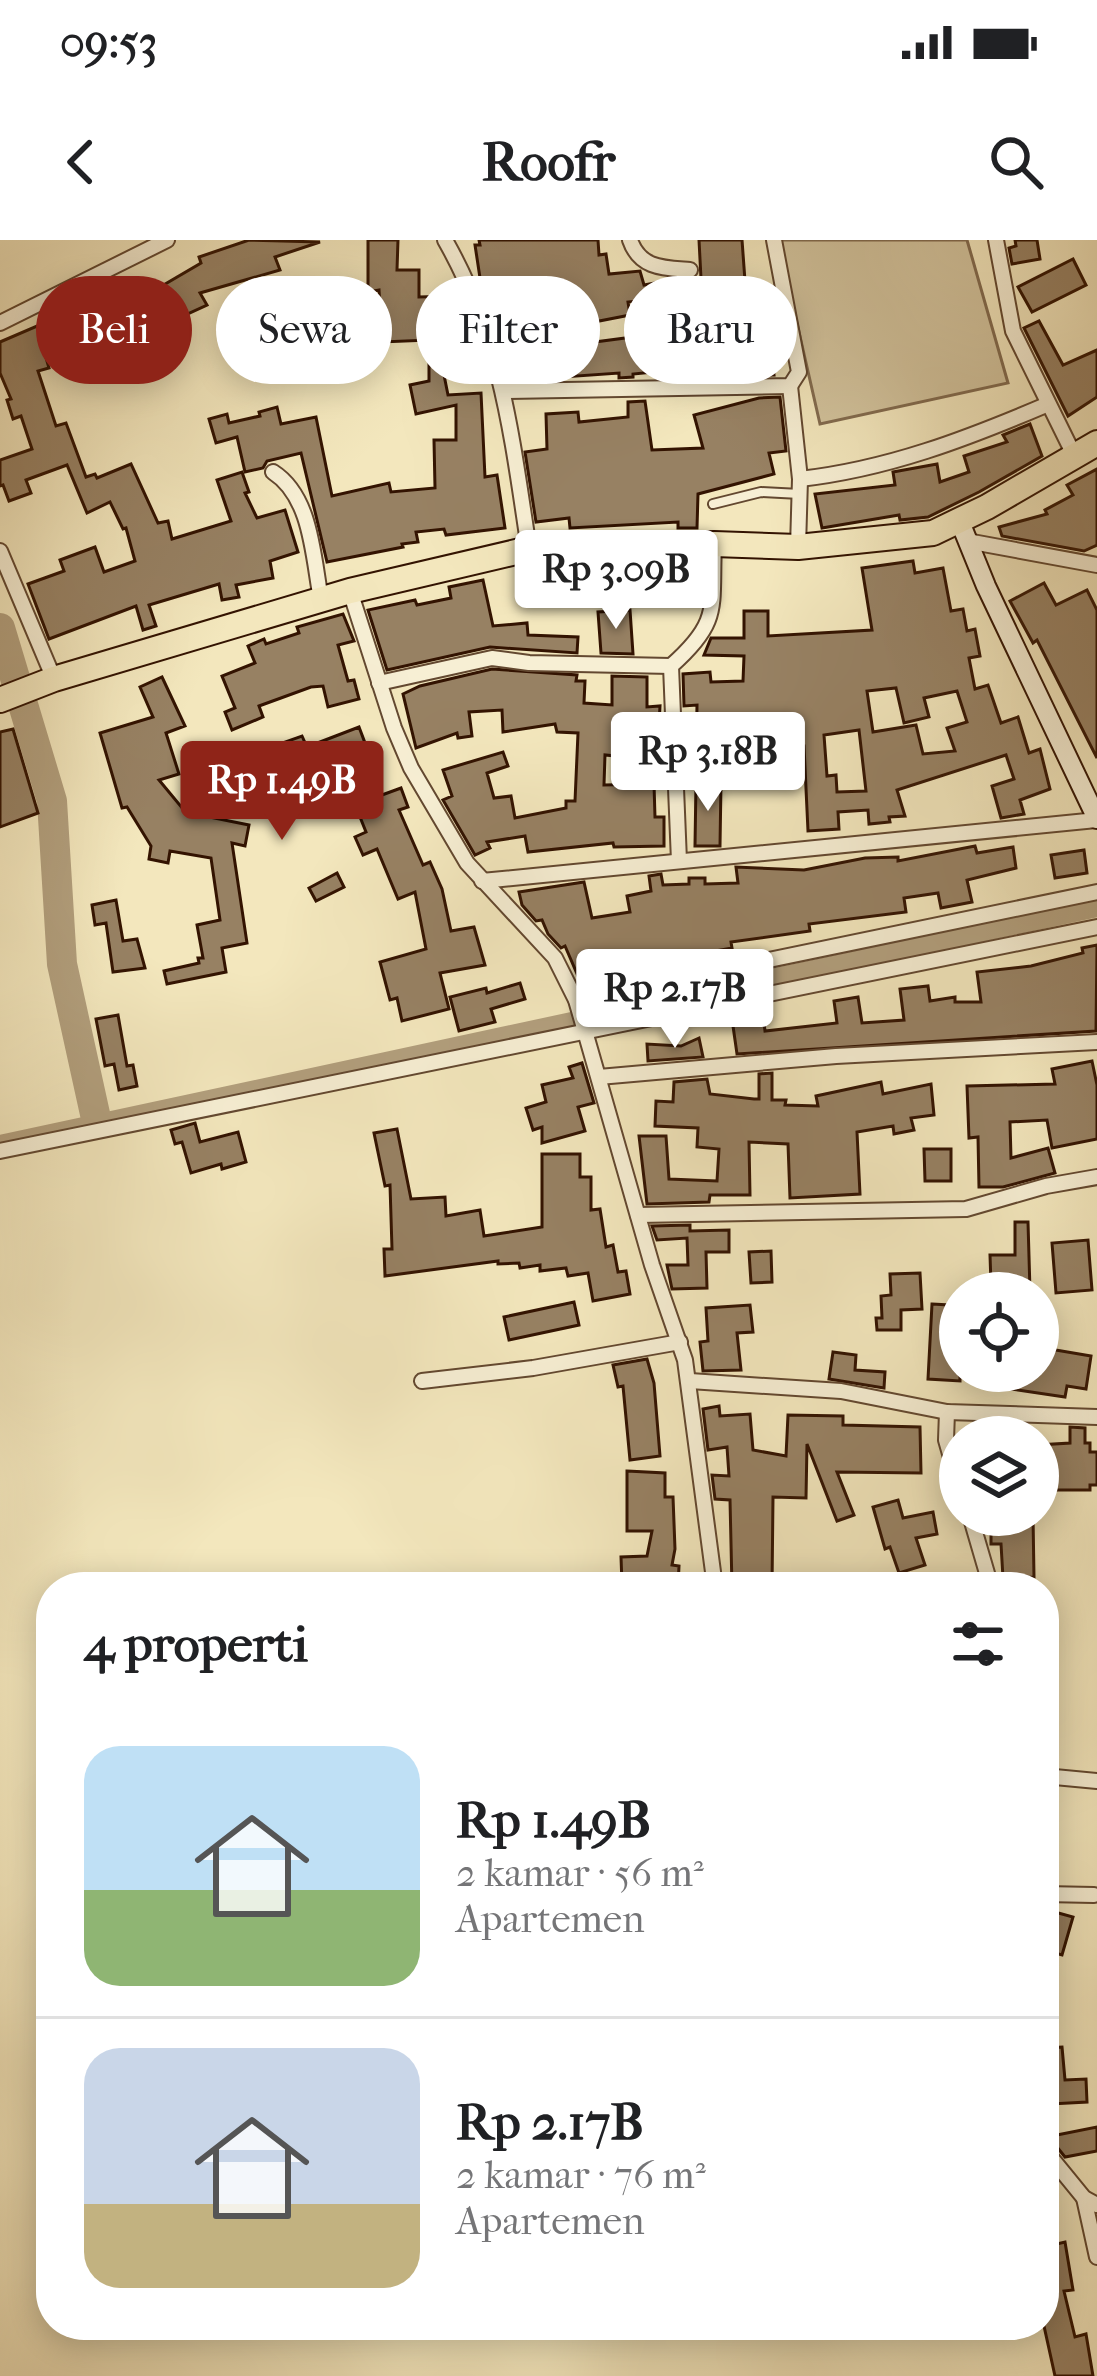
<!DOCTYPE html>
<html lang="id">
<head>
<meta charset="utf-8">
<style>
  body { margin:0; font-family:"IM FELL French Canon",serif; background:#f2f2f2; color:#202124; height:100vh; display:flex; flex-direction:column; font-size:45px; white-space:nowrap }
  * { box-sizing:border-box; margin:0 }
  p { font-size:39px; color:#757577 }
  .icon { flex:none; width:66px; height:66px; fill:none; stroke:currentColor; stroke-width:2; stroke-linecap:round; stroke-linejoin:round }
  .map { position:relative; flex:1; overflow:hidden }
  .details { position:absolute; left:36px; top:1332px; width:1023px; height:768px; display:flex; flex-direction:column; background:#fff; border-radius:48px; box-shadow:0 6px 30px #0003 }
  .details>* { flex:none }
  .hud { position:absolute; left:36px; top:36px; width:1026px; height:108px; display:flex; gap:24px }
  .buttons { position:absolute; left:939px; top:1032px; display:grid; gap:24px }
  .buttons a { display:grid; place-items:center; width:120px; height:120px; border-radius:50%; background:#fff; box-shadow:0 6px 30px #0003; font-size:60px }
  .price { position:absolute; translate:-50% -102px; padding:0 27px; border-radius:12px; background:#fff; color:#222; font-size:39px; line-height:78px; filter:drop-shadow(0 3px 6px #0008) }
  .price::after { content:''; position:absolute; left:50%; top:72px; width:36px; height:27px; margin-left:-18px; background:inherit; clip-path:polygon(0 0,100% 0,50% 100%) }
  .price.on { background:#8f2418; color:#fff }
  ul { padding:0; list-style:none }
  li { display:flex; align-items:center; gap:36px; height:300px; padding:0 48px }
  li+li { border-top:3px solid #e0e0e0 }
  li span { display:grid; place-items:center; flex:none; width:336px; height:240px; border-radius:36px; color:#555 }
  li>.icon { margin-inline-start:auto }
  span .icon { width:144px; height:144px; fill:#fffc; stroke-width:1 }
  li b { font-size:51px }
  h2 { display:flex; justify-content:space-between; align-items:center; height:144px; padding:0 48px; font-size:51px }
  .pill { padding:0 42px; border-radius:54px; background:#fff; box-shadow:0 6px 30px #0003; font-size:42px; line-height:108px }
  .pill.on { background:#8f2418; color:#fff }
  .status { display:flex; justify-content:space-between; align-items:center; height:84px; padding:0 60px; background:#fff; direction:ltr }
  .status svg { height:33px; fill:currentColor }
  header { display:flex; justify-content:space-between; align-items:center; height:156px; padding:0 48px; background:#fff; font-size:54px; font-weight:800 }
  .map>svg:first-child { display:block }
  .green { fill:#d2c39d; stroke:#826b4f; stroke-width:3 }
  .lines { fill:none; stroke-linecap:round; stroke-linejoin:round }
  .canal { stroke:#b29f7d; stroke-width:18 }
  .river { stroke:#b29f7d; stroke-width:30 }
  .building { fill:#978163; stroke:#331301; stroke-width:3; fill-rule:evenodd }
  .lane-casing { stroke:#634830; stroke-width:12 }
  .street-casing { stroke:#634830; stroke-width:18 }
  .secondary-casing { stroke:#331301; stroke-width:22 }
  .highway-casing { stroke:#331301; stroke-width:28 }
  .lane { stroke:#f7efd4; stroke-width:8 }
  .street { stroke:#f7efd4; stroke-width:14 }
  .secondary { stroke:#f7efd4; stroke-width:18 }
  .highway { stroke:#f3e7bd; stroke-width:24 }
</style>
</head>
<body>
<div class="status"><b>09:53</b><svg viewBox="0 0 49 12"><path d="M0 12V9h3v3zM5 12V6h3v6zM10 12V3h3v9zM15 12V0h3v12zM26 1h20v11H26zM47 4h2v5h-2z"/></svg></div>
<header><svg class="icon" aria-label="back" viewBox="0 0 24 24"><path d="M15 5l-7 7 7 7"/></svg>Roofr<svg class="icon" aria-label="search" viewBox="0 0 24 24"><circle cx="10" cy="10" r="6"/><path d="M15 15l6 6"/></svg></header>
<div class="map">
<svg width="1097" height="2136" viewBox="0 0 1097 2136">
  <rect width="100%" height="100%" fill="#f3e7bd"/>
  <filter id="stains"><feTurbulence type="fractalNoise" baseFrequency=".00167" numOctaves="4"/><feColorMatrix values="0 0 0 0 .2 0 0 0 0 .09 0 0 0 0 .02 0 0 0 .5 -.17"/></filter>
  <radialGradient id="worn" r=".72"><stop offset=".6" stop-color="#630" stop-opacity="0"/><stop offset="1" stop-color="#630" stop-opacity=".3"/></radialGradient>
  <polygon class="green" points="778,0 967,0 1008,143 820,184"/>
  <g class="lines">
    <polyline class="canal" points="0,904 1097,668"/>
    <polyline class="river" points="0,388 52,561 62,724 97,883"/>
  </g>
  <g class="building">
    <polygon points="249,0 320,2 275,17 280,30 200,53 207,65 146,93 131,64 201,23 199,17"/>
    <polygon points="368,0 398,0 397,30 419,30 419,57 452,56 455,120 441,120 448,155 481,153 485,237 497,235 505,288 446,295 444,289 416,292 418,302 402,304 403,307 327,322 301,213 267,221 263,228 245,232 237,197 216,203 209,179 227,174 229,183 260,176 259,172 277,167 281,184 316,177 332,256 389,243 391,252 435,248 434,200 456,200 456,165 416,174 410,145 429,141 429,100 382,102 379,50 368,52"/>
    <polygon points="479,0 598,0 599,15 606,14 609,34 640,31 644,45 671,40 677,65 659,69 657,59 628,62 630,75 584,84 587,103 686,90 689,114 722,112 723,79 703,77 699,0 742,0 747,68 768,65 774,135 695,136 694,128 633,134 633,137 619,138 619,133 520,140 516,109 503,110 500,73 491,74 482,51 475,5 480,5"/>
    <polygon points="1015,0 1037,0 1040,19 1012,24 1009,8 1016,6"/>
    <polygon points="1073,19 1086,45 1032,72 1018,47"/>
    <polygon points="1039,81 1063,125 1097,110 1097,157 1068,176 1024,88"/>
    <polygon points="37,86 49,128 38,131 56,186 66,183 86,237 95,234 97,238 131,224 158,283 168,281 172,299 231,281 217,240 242,232 249,252 245,253 257,278 285,270 298,312 270,321 273,338 236,345 239,357 222,360 219,344 149,365 156,386 143,390 136,366 49,399 28,344 64,331 60,320 95,307 104,332 135,321 126,288 123,289 110,262 87,273 67,225 26,240 31,253 9,261 3,245 0,246 0,220 32,209 21,176 13,179 7,160 11,159 0,133 0,102"/>
    <polygon points="780,157 786,211 769,213 774,234 698,254 697,288 678,288 678,282 570,288 569,278 536,282 525,212 547,209 546,174 578,172 579,182 628,177 628,162 645,161 652,210 703,208 694,175 759,158"/>
    <polygon points="1030,184 1042,216 979,252 928,277 900,280 899,275 822,288 815,254 895,245 893,232 937,224 940,242 969,232 964,216 1007,202 1003,195"/>
    <polygon points="1097,229 1097,305 1084,311 1002,296 999,287 1047,274 1045,270 1073,255 1067,245"/>
    <path d="M913,321L915,333L943,328L951,371L963,369L967,391L975,389L980,416L969,418L975,449L988,445L1001,483L1018,477L1029,513L1040,509L1050,549L1020,560L1024,574L1001,578L992,546L1014,539L1006,515L897,550L905,576L889,577L890,582L869,584L868,570L838,572L839,589L808,591L804,506L721,508V525L696,523L697,465L684,466L683,434L710,432L711,442L743,441L744,416L704,415L711,398H744V371H768V396L872,390L862,328ZM896,448L904,483L929,477L924,458L957,451L967,482L947,488L955,511L923,514L916,485L873,492L867,451ZM859,490L866,551L837,552L836,535L827,536L824,495Z"/>
    <polygon points="483,340 493,386 527,383 528,395 578,397 577,413 490,407 387,430 368,370 415,360 417,365 451,358 449,347"/>
    <polygon points="1044,343 1056,365 1087,350 1097,370 1097,518 1037,400 1033,403 1010,361"/>
    <polygon points="630,370 633,414 601,413 598,372"/>
    <polygon points="343,374 354,401 338,405 348,441 354,440 359,459 328,467 323,446 311,447 259,466 263,477 232,490 225,472 235,468 222,436 255,423 248,406 264,399 266,404 299,393 297,387"/>
    <polygon points="492,429 577,435 576,441 585,441 584,463 612,465 612,436 647,437 647,467 660,466 657,520 605,515 604,545 654,544 655,577 664,577 664,606 614,607 613,603 528,612 525,596 487,602 490,608 475,615 443,560 452,556 443,530 503,512 508,526 487,533 494,558 511,556 515,578 566,568 566,561 575,561 578,493 557,492 555,484 503,492 502,470 469,472 472,496 458,498 457,493 416,508 403,454 420,446"/>
    <polygon points="162,437 185,486 166,493 179,534 159,540 183,569 203,553 211,563 242,535 237,519 302,496 307,507 359,487 368,511 355,516 371,559 401,548 408,567 399,570 423,625 430,622 442,649 451,691 474,687 485,725 440,733 449,769 402,781 397,758 390,760 380,722 426,709 415,652 398,659 377,609 363,615 355,597 366,592 352,557 346,560 330,523 289,540 291,547 204,576 249,585 245,606 232,603 247,703 222,708 226,732 167,744 164,731 199,723 198,718 203,718 197,685 220,680 211,618 170,611 168,623 149,619 151,606 127,567 122,568 100,493 153,477 140,447"/>
    <polygon points="13,489 38,573 0,587 0,492"/>
    <polygon points="696,543 721,543 720,606 695,606"/>
    <polygon points="975,606 977,613 1013,607 1016,628 967,640 972,662 941,668 938,653 904,658 906,672 809,684 810,691 731,702 732,708 688,716 635,721 634,713 578,736 565,706 561,708 548,694 542,680 536,681 522,665 519,652 584,642 592,678 630,672 627,656 651,651 649,636 661,634 663,645 689,644 689,638 705,638 705,644 738,643 736,627 804,630 865,618 898,617 898,621"/>
    <polygon points="1084,610 1087,633 1055,638 1051,615"/>
    <polygon points="337,633 344,647 316,661 309,648"/>
    <polygon points="116,660 123,701 137,699 145,728 113,732 106,683 95,685 92,665"/>
    <polygon points="1097,705 1096,791 737,814 732,779 763,775 765,791 837,783 834,761 858,757 862,783 904,780 900,749 928,746 930,761 955,757 955,762 981,762 977,732 1031,726 1083,713 1082,708"/>
    <polygon points="520,743 525,759 491,769 495,782 459,791 450,757 486,748 487,753"/>
    <polygon points="118,775 127,826 133,825 137,846 119,850 114,824 105,826 96,779"/>
    <polygon points="699,798 703,817 648,821 647,804 681,806"/>
    <polygon points="1092,821 1097,845 1097,899 1052,908 1047,880 1010,882 1011,918 1048,908 1055,933 1003,947 979,947 978,897 969,898 967,846 1055,844 1052,829"/>
    <polygon points="582,823 594,863 578,867 585,891 542,903 542,887 533,890 526,868 546,862 542,845 573,838 569,827"/>
    <polygon points="772,833 772,860 786,860 785,865 818,866 816,856 881,842 883,854 931,844 934,875 911,878 914,890 894,894 893,886 857,892 860,954 790,958 788,904 749,902 750,955 710,955 709,962 647,964 639,896 666,896 669,939 717,941 719,909 697,907 698,888 655,886 656,861 673,862 674,842 707,839 710,854 754,859 759,859 759,834"/>
    <polygon points="195,883 200,902 238,892 246,922 222,929 221,924 191,933 182,902 175,904 171,890"/>
    <polygon points="397,889 411,959 445,957 446,976 480,970 484,996 542,987 542,914 580,914 580,937 591,937 591,970 600,969 606,1007 613,1005 618,1032 626,1031 630,1054 593,1061 588,1033 568,1036 566,1028 540,1031 540,1025 520,1028 519,1023 498,1024 498,1021 385,1036 384,1009 392,1009 390,945 385,946 374,893"/>
    <polygon points="924,909 951,909 951,941 925,941"/>
    <polygon points="1015,982 1028,982 1030,1051 1016,1051 1016,1043 991,1044 990,1015 1015,1015"/>
    <polygon points="690,985 690,991 729,990 729,1012 706,1012 707,1048 672,1049 667,1025 688,1025 687,998 657,1000 652,986"/>
    <polygon points="1088,1000 1092,1050 1056,1053 1052,1003"/>
    <polygon points="771,1011 772,1042 751,1043 749,1012"/>
    <polygon points="920,1033 922,1069 901,1070 901,1090 877,1090 876,1078 882,1078 881,1056 891,1055 890,1034"/>
    <polygon points="574,1062 579,1085 509,1100 504,1077"/>
    <polygon points="932,1064 949,1065 949,1074 960,1074 960,1141 928,1139"/>
    <polygon points="750,1065 753,1092 737,1093 741,1130 703,1131 700,1102 708,1101 706,1068"/>
    <polygon points="1038,1107 1091,1116 1086,1149 1067,1146 1065,1157 1011,1149 1011,1144 980,1144 980,1131 1038,1131"/>
    <polygon points="833,1112 856,1115 855,1130 885,1132 884,1148 829,1139"/>
    <polygon points="647,1119 654,1143 660,1216 630,1220 623,1146 618,1147 613,1125"/>
    <polygon points="719,1166 720,1176 750,1174 753,1210 786,1216 788,1175 843,1176 843,1185 920,1187 921,1233 837,1232 854,1275 837,1281 807,1204 806,1258 773,1257 772,1347 732,1347 730,1260 715,1259 712,1235 729,1236 727,1207 708,1210 703,1169"/>
    <polygon points="1070,1187 1085,1188 1085,1203 1090,1203 1090,1212 1097,1212 1097,1245 1090,1245 1090,1250 1038,1250 1038,1205 1070,1203"/>
    <polygon points="627,1231 665,1233 665,1257 673,1257 675,1309 672,1325 679,1326 678,1347 622,1344 621,1317 647,1316 652,1291 627,1291"/>
    <polygon points="898,1260 903,1278 933,1272 937,1294 916,1298 925,1325 899,1333 890,1307 885,1309 873,1267"/>
    <polygon points="991,1276 1033,1276 1034,1337 1003,1338 1001,1304 991,1304"/>
    <polygon points="1044,1669 1073,1677 1062,1715 1044,1710"/>
    <polygon points="1062,1807 1065,1840 1086,1839 1087,1862 1051,1864 1050,1833 1044,1833 1044,1808"/>
    <polygon points="1097,1887 1097,1911 1065,1917 1053,1902 1052,1896"/>
    <polygon points="1065,2002 1073,2050 1064,2051 1075,2097 1086,2094 1093,2136 1055,2136 1044,2086 1044,2007"/>
  </g>
  <g class="lines">
    <g class="lane-casing">
      <polyline id="lane" points="713,264 761,252 800,254"/>
    </g>
    <g class="street-casing">
      <g id="street">
        <path d="M445,0C502,100 512,198 529,309"/>
        <path d="M630,0C640,29 664,28 690,30"/>
        <polyline points="996,0 1013,91 1075,217"/>
        <polyline points="0,83 167,0"/>
        <polyline points="790,146 800,239 798,307"/>
        <polyline points="505,151 790,146 799,132 774,0"/>
        <path d="M273,232C312,257 313,318 321,359"/>
        <path d="M800,239C888,229 966,199 1046,165"/>
        <polyline points="967,301 1097,325"/>
        <polyline points="0,311 54,439"/>
        <polyline points="350,351 394,488 411,528 467,623 555,718 576,760 652,1025 685,1120 715,1347"/>
        <polyline points="379,443 492,418 529,423 671,426"/>
        <path d="M679,621L671,426C722,381 711,367 714,304"/>
        <polyline points="482,641 1097,580"/>
        <polyline points="576,760 1097,652"/>
        <polyline points="599,837 836,816 1097,802"/>
        <polyline points="0,911 1097,687"/>
        <polyline points="638,975 966,969 1046,946 1097,937"/>
        <polyline points="422,1141 533,1128 680,1102"/>
        <polyline points="690,1141 841,1151 947,1172 1097,1177"/>
        <polyline points="947,1172 946,1200 960,1249"/>
        <polyline points="970,1275 991,1347"/>
        <polyline points="1044,1536 1097,1541"/>
        <polyline points="1044,1654 1094,1655"/>
        <polyline points="1044,1909 1084,1958 1097,1965"/>
        <polyline points="1084,1958 1097,2017"/>
      </g>
    </g>
    <g class="secondary-casing">
      <polyline id="secondary" points="960,282 986,346 1097,579"/>
    </g>
    <g class="highway-casing">
      <polyline id="highway" points="0,460 54,439 350,351 529,309 714,304 798,307 933,293 987,267 1097,203"/>
    </g>
    <use href="#lane" class="lane"/>
    <use href="#street" class="street"/>
    <use href="#secondary" class="secondary"/>
    <use href="#highway" class="highway"/>
  </g>
  <rect width="100%" height="100%" filter="url(#stains)"/>
  <rect width="100%" height="100%" fill="url(#worn)"/>
</svg>
<div class="buttons">
<a><svg class="icon" aria-label="locate" viewBox="0 0 24 24"><circle cx="12" cy="12" r="6"/><path d="M12 2v4M12 18v4M2 12h4M18 12h4"/></svg></a>
<a><svg class="icon" aria-label="layers" viewBox="0 0 24 24"><path d="M12 4l9 5-9 5-9-5zM3 14l9 5 9-5"/></svg></a>
</div>
<b class="price" style="left:616px;top:392px">Rp 3.09B</b>
<b class="price" style="left:708px;top:574px">Rp 3.18B</b>
<b class="price on" style="left:282px;top:603px">Rp 1.49B</b>
<b class="price" style="left:675px;top:811px">Rp 2.17B</b>
<div class="hud">
<a class="pill on">Beli</a>
<a class="pill">Sewa</a>
<a class="pill">Filter</a>
<a class="pill">Baru</a>
</div>
<section class="details">
<h2>4 properti<svg class="icon" aria-label="filters" viewBox="0 0 24 24"><path d="M4 7h16M4 17h16"/><circle cx="9" cy="7" r="2"/><circle cx="15" cy="17" r="2"/></svg></h2>
<ul>
<li><span style="background:linear-gradient(#bfe0f5 60%,#8fb573 0)"><svg class="icon" aria-label="home" viewBox="0 0 24 24"><path d="M3 11l9-7 9 7M6 9v11h12V9"/></svg></span><div><b>Rp 1.49B</b><p>2 kamar · 56 m²</p><p>Apartemen</p></div></li>
<li><span style="background:linear-gradient(#c9d6e8 65%,#c2b280 0)"><svg class="icon" aria-label="home" viewBox="0 0 24 24"><path d="M3 11l9-7 9 7M6 9v11h12V9"/></svg></span><div><b>Rp 2.17B</b><p>2 kamar · 76 m²</p><p>Apartemen</p></div></li>
</ul>
</section>
</div>
</body>
</html>
